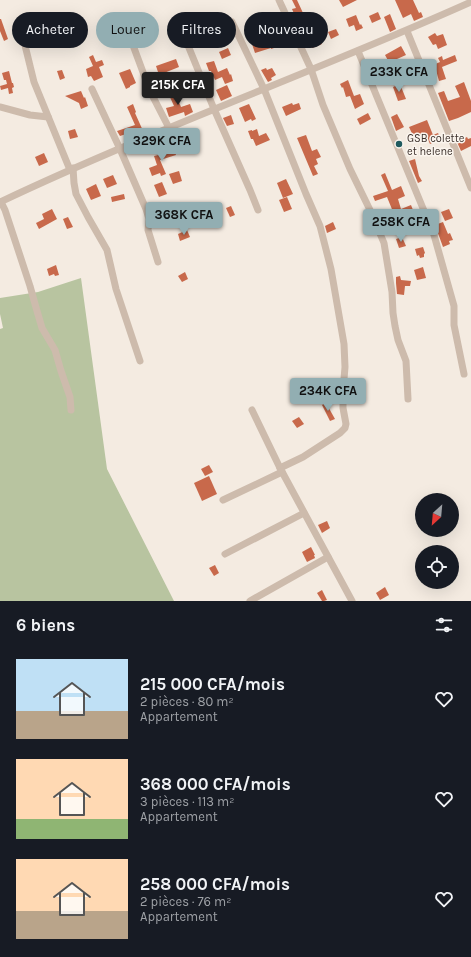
<!DOCTYPE html>
<html lang="fr">
<head>
<meta charset="utf-8">
<style>
  body { margin:0; font-family:Karla,sans-serif; background:#20242c; color:#f1f3f6; height:100vh; display:flex; flex-direction:column; font-size:15px; white-space:nowrap }
  * { box-sizing:border-box; margin:0 }
  p { font-size:13px; color:#9ea1a6 }
  .icon { flex:none; width:22px; height:22px; fill:none; stroke:currentColor; stroke-width:2; stroke-linecap:round; stroke-linejoin:round }
  .map { position:relative; height:601px; overflow:hidden }
  .details { display:flex; flex-direction:column; background:#171b24; flex:1 }
  .details>* { flex:none }
  .hud { position:absolute; left:12px; top:12px; width:447px; height:36px; display:flex; gap:8px }
  .needle { width:26px; rotate:206deg }
  .fabs { position:absolute; left:415px; top:493px; display:grid; gap:8px }
  .fabs a { display:grid; place-items:center; width:44px; height:44px; border-radius:50%; background:#171b24; box-shadow:0 4px 16px #0002; font-size:20px }
  .price { position:absolute; translate:-50% -34px; padding:0 9px; border-radius:4px; background:#92aeb2; color:#111; font-size:13px; line-height:26px; filter:drop-shadow(0 1px 2px #0008) }
  .price::after { content:''; position:absolute; left:50%; top:24px; width:12px; height:9px; margin-left:-6px; background:inherit; clip-path:polygon(0 0,100% 0,50% 100%) }
  .price.selected { background:#222; color:#fff }
  ul { padding:0; list-style:none }
  li { display:flex; align-items:center; gap:12px; height:100px; padding:0 16px }
  li span { display:grid; place-items:center; flex:none; width:112px; height:80px; border-radius:0px; color:#555 }
  li>.icon { margin-inline-start:auto }
  span .icon { width:48px; height:48px; fill:#fffc; stroke-width:1 }
  li b { font-size:17px }
  h2 { display:flex; justify-content:space-between; align-items:center; height:48px; padding:0 16px; font-size:17px }
  .chip { padding:0 14px; border-radius:18px; background:#171b24; box-shadow:0 4px 16px #0002; font-size:14px; line-height:36px }
  .chip.selected { background:#92aeb2; color:#111 }
  .map>svg:first-child { display:block }
  .green { fill:#b8c4a0 }
  .building { fill:#c8694b }
  .lines { fill:none; stroke-linecap:round; stroke-linejoin:round }
  .minor { stroke:#cdbbac; stroke-width:7 }
  .poi-dot { fill:#1f5a5e; stroke:#fbf5ee; stroke-width:1.5 }
  .labels { text-anchor:middle; dominant-baseline:central; stroke-width:3; stroke-linejoin:round; paint-order:stroke }
  .poi-label { font-size:11px; fill:#3b302b; stroke:#fbf5ee; text-anchor:start }
</style>
</head>
<body>
<div class="map">
<svg width="471" height="601" viewBox="0 0 471 601">
  <rect width="100%" height="100%" fill="#f4ebe1"/>
  <polygon class="green" points="81,278 107,469 174,601 0,601 0,329 3,328 0,314 0,298 38,292"/>
  <g class="building">
    <polygon points="292,0 297,0 303,13 295,16 292,9 296,8"/>
    <polygon points="339,0 357,0 343,7"/>
    <polygon points="395,0 413,0 419,13 421,12 423,17 414,21 411,14 403,18"/>
    <polygon points="378,12 381,19 372,23 369,16"/>
    <polygon points="390,14 396,29 390,32 384,17"/>
    <polygon points="356,15 360,25 361,24 363,28 356,31 354,25 349,27 346,19"/>
    <polygon points="0,19 1,19 8,39 4,41 0,31"/>
    <polygon points="218,22 221,30 212,34 209,26"/>
    <polygon points="336,29 339,35 331,39 328,32"/>
    <polygon points="196,31 198,39 191,40 190,39 188,33"/>
    <polygon points="435,33 437,36 443,34 447,45 438,49 436,44 433,45 428,37"/>
    <polygon points="274,36 277,47 271,49 271,48 255,53 252,44"/>
    <polygon points="320,39 322,44 312,48 310,43"/>
    <polygon points="401,46 406,55 397,59 404,75 396,78 395,75 380,81 376,70 390,64 385,55"/>
    <polygon points="228,48 231,55 222,59 219,52"/>
    <polygon points="93,55 96,62 102,60 104,65 99,67 103,77 94,81 91,76 88,77 86,69 93,66 89,57"/>
    <polygon points="455,55 457,61 442,67 446,79 439,81 436,70 435,71 433,65 440,62 438,58 442,56 443,60"/>
    <polygon points="176,59 179,67 159,75 156,66"/>
    <polygon points="214,61 218,72 227,68 230,75 231,74 233,81 225,84 222,77 215,80 211,71 209,71 206,63"/>
    <polygon points="266,68 267,70 272,68 276,75 271,78 272,80 268,82 261,70"/>
    <polygon points="130,69 136,83 130,86 130,87 126,89 119,73"/>
    <polygon points="62,70 65,78 60,80 57,71"/>
    <polygon points="9,71 12,83 13,83 14,87 12,88 13,93 9,94 8,88 1,90 0,86 7,84 6,80 4,80 2,73"/>
    <polygon points="187,74 190,80 183,83 180,77"/>
    <polygon points="348,80 354,96 360,94 364,104 355,109 350,96 346,97 343,87 342,88 340,84"/>
    <polygon points="464,82 471,101 471,112 458,118 449,121 438,93 444,91 448,101 460,97 455,86"/>
    <polygon points="400,84 406,99 398,101 393,87"/>
    <polygon points="227,85 232,96 221,101 216,90"/>
    <polygon points="173,88 181,107 190,104 193,112 185,116 184,112 169,117 166,108 174,106 169,95 170,95 168,90"/>
    <polygon points="81,91 84,98 85,97 88,106 81,109 79,103 65,96"/>
    <polygon points="292,103 293,105 299,103 301,109 286,116 282,107"/>
    <polygon points="133,104 136,112 135,113 144,133 136,136 135,133 126,136 126,134 120,136 117,131 135,125 127,107"/>
    <polygon points="249,104 256,119 252,121 251,119 245,122 239,108"/>
    <polygon points="368,113 371,119 360,125 357,119"/>
    <polygon points="397,114 404,127 396,131 391,117"/>
    <polygon points="231,115 234,124 227,126 223,118"/>
    <polygon points="427,120 433,135 438,133 441,139 430,144 426,135 415,140 409,127"/>
    <polygon points="75,129 78,137 70,139 68,131"/>
    <polygon points="257,129 259,136 266,133 270,140 256,146 253,139 251,139 248,131 252,130 252,131"/>
    <polygon points="306,135 312,151 317,149 321,157 316,159 318,164 314,166 318,174 313,176 297,138"/>
    <polygon points="467,137 468,139 471,138 471,146 461,151 457,142"/>
    <polygon points="173,146 176,155 160,160 166,174 161,176 160,173 152,176 149,168 157,165 154,156 167,153 165,149"/>
    <polygon points="44,153 48,162 39,166 35,157"/>
    <polygon points="415,159 419,176 422,181 418,183 409,161"/>
    <polygon points="179,171 182,181 173,184 169,174"/>
    <polygon points="385,173 392,190 401,186 405,196 398,199 401,209 411,205 415,215 405,219 406,221 398,224 387,197 375,201 373,196 388,191 381,175"/>
    <polygon points="113,175 117,184 107,188 103,179"/>
    <polygon points="286,179 293,194 283,198 277,183"/>
    <polygon points="162,182 167,194 159,197 154,185"/>
    <polygon points="96,184 101,196 91,200 86,189"/>
    <polygon points="124,194 125,199 112,202 111,197"/>
    <polygon points="287,197 292,209 284,212 279,200"/>
    <polygon points="231,206 235,215 230,217 226,208"/>
    <polygon points="52,209 57,219 39,229 36,223 44,219 42,214"/>
    <polygon points="449,209 453,218 445,221 441,212"/>
    <polygon points="68,217 73,227 67,229 63,219"/>
    <polygon points="333,222 336,229 327,233 325,226"/>
    <polygon points="443,222 448,234 450,233 453,240 449,241 450,244 443,247 435,225"/>
    <polygon points="187,230 190,237 180,241 178,234"/>
    <polygon points="402,237 406,246 399,248 396,239"/>
    <polygon points="423,247 425,253 424,254 424,257 420,258 419,255 417,256 415,249"/>
    <polygon points="56,265 59,275 55,276 54,274 49,276 47,269"/>
    <polygon points="423,267 426,278 417,280 414,270"/>
    <polygon points="185,272 188,279 182,282 178,276"/>
    <polygon points="400,276 401,280 411,281 410,286 405,286 404,295 397,294 396,283 396,277"/>
    <polygon points="326,403 335,419 330,421 322,405"/>
    <polygon points="299,417 304,424 297,428 292,421"/>
    <polygon points="209,465 213,472 205,476 201,469"/>
    <polygon points="209,476 217,494 202,501 194,483"/>
    <polygon points="327,521 330,528 322,533 318,525"/>
    <polygon points="311,547 315,555 314,555 315,558 307,562 302,552"/>
    <polygon points="215,565 219,573 214,576 209,568"/>
    <polygon points="385,587 389,595 380,600 376,593"/>
    <polygon points="322,590 327,600 324,601 322,601 317,593"/>
  </g>
  <g class="lines">
    <g class="minor">
      <polyline points="279,0 311,69 323,105 350,169 370,210 384,243 392,292 393,313 395,326 398,340 406,361 408,399"/>
      <polyline points="124,21 150,91 169,128"/>
      <polyline points="232,22 264,89 306,194 320,226 331,269 344,344 345,367 343,391 343,408 346,424 345,428 340,433 303,457 280,468"/>
      <polyline points="20,25 34,82 70,170"/>
      <polyline points="407,31 471,188"/>
      <polyline points="187,43 214,109 250,190 258,210"/>
      <polyline points="358,51 434,235 454,306 454,325 464,374"/>
      <polyline points="92,89 120,149 146,209 149,219 148,230 158,262"/>
      <polyline points="0,107 30,115 48,117"/>
      <polyline points="73,168 74,183 76,194 88,217 107,250 116,289 140,361"/>
      <path d="M0,202C154,129 315,72 471,2"/>
      <polyline points="1,202 5,210 30,286 35,304 42,328 55,350 61,371 70,397 71,410"/>
      <polyline points="252,410 280,468 352,601"/>
      <polyline points="223,500 282,472"/>
      <polyline points="225,554 304,513"/>
      <polyline points="250,601 328,557"/>
    </g>
  </g>
  <circle class="poi-dot" cx="399" cy="144" r="4"/>
  <g class="labels">
    <g class="poi-label">
      <text x="407" y="138">GSB colette<tspan x="407" dy="13">et helene</tspan></text>
    </g>
  </g>
</svg>
<div class="fabs">
<a><svg class="needle" viewBox="-14 -14 28 28"><path d="M0-13l5 13h-10z" fill="#e53935"/><path d="M0 13l5-13h-10z" fill="#9ea1a6"/></svg></a>
<a><svg class="icon" aria-label="locate" viewBox="0 0 24 24"><circle cx="12" cy="12" r="6"/><path d="M12 2v4M12 18v4M2 12h4M18 12h4"/></svg></a>
</div>
<b class="price" style="left:399px;top:93px">233K CFA</b>
<b class="price selected" style="left:178px;top:106px">215K CFA</b>
<b class="price" style="left:162px;top:162px">329K CFA</b>
<b class="price" style="left:184px;top:236px">368K CFA</b>
<b class="price" style="left:401px;top:243px">258K CFA</b>
<b class="price" style="left:328px;top:412px">234K CFA</b>
<div class="hud">
<a class="chip">Acheter</a>
<a class="chip selected">Louer</a>
<a class="chip">Filtres</a>
<a class="chip">Nouveau</a>
</div>
</div>
<section class="details">
<h2>6 biens<svg class="icon" aria-label="filters" viewBox="0 0 24 24"><path d="M4 7h16M4 17h16"/><circle cx="9" cy="7" r="2"/><circle cx="15" cy="17" r="2"/></svg></h2>
<ul>
<li><span style="background:linear-gradient(#bfe0f5 65%,#b9a48a 0)"><svg class="icon" aria-label="home" viewBox="0 0 24 24"><path d="M3 11l9-7 9 7M6 9v11h12V9"/></svg></span><div><b>215 000 CFA/mois</b><p>2 pièces · 80 m²</p><p>Appartement</p></div><svg class="icon" aria-label="heart" viewBox="0 0 24 24"><path d="M12 20l-8-8c-3-5 5-10 8-4 3-6 11-1 8 4z"/></svg></li>
<li><span style="background:linear-gradient(#ffd9b3 75%,#8fb573 0)"><svg class="icon" aria-label="home" viewBox="0 0 24 24"><path d="M3 11l9-7 9 7M6 9v11h12V9"/></svg></span><div><b>368 000 CFA/mois</b><p>3 pièces · 113 m²</p><p>Appartement</p></div><svg class="icon" aria-label="heart" viewBox="0 0 24 24"><path d="M12 20l-8-8c-3-5 5-10 8-4 3-6 11-1 8 4z"/></svg></li>
<li><span style="background:linear-gradient(#ffd9b3 65%,#b9a48a 0)"><svg class="icon" aria-label="home" viewBox="0 0 24 24"><path d="M3 11l9-7 9 7M6 9v11h12V9"/></svg></span><div><b>258 000 CFA/mois</b><p>2 pièces · 76 m²</p><p>Appartement</p></div><svg class="icon" aria-label="heart" viewBox="0 0 24 24"><path d="M12 20l-8-8c-3-5 5-10 8-4 3-6 11-1 8 4z"/></svg></li>
</ul>
</section>
</body>
</html>
